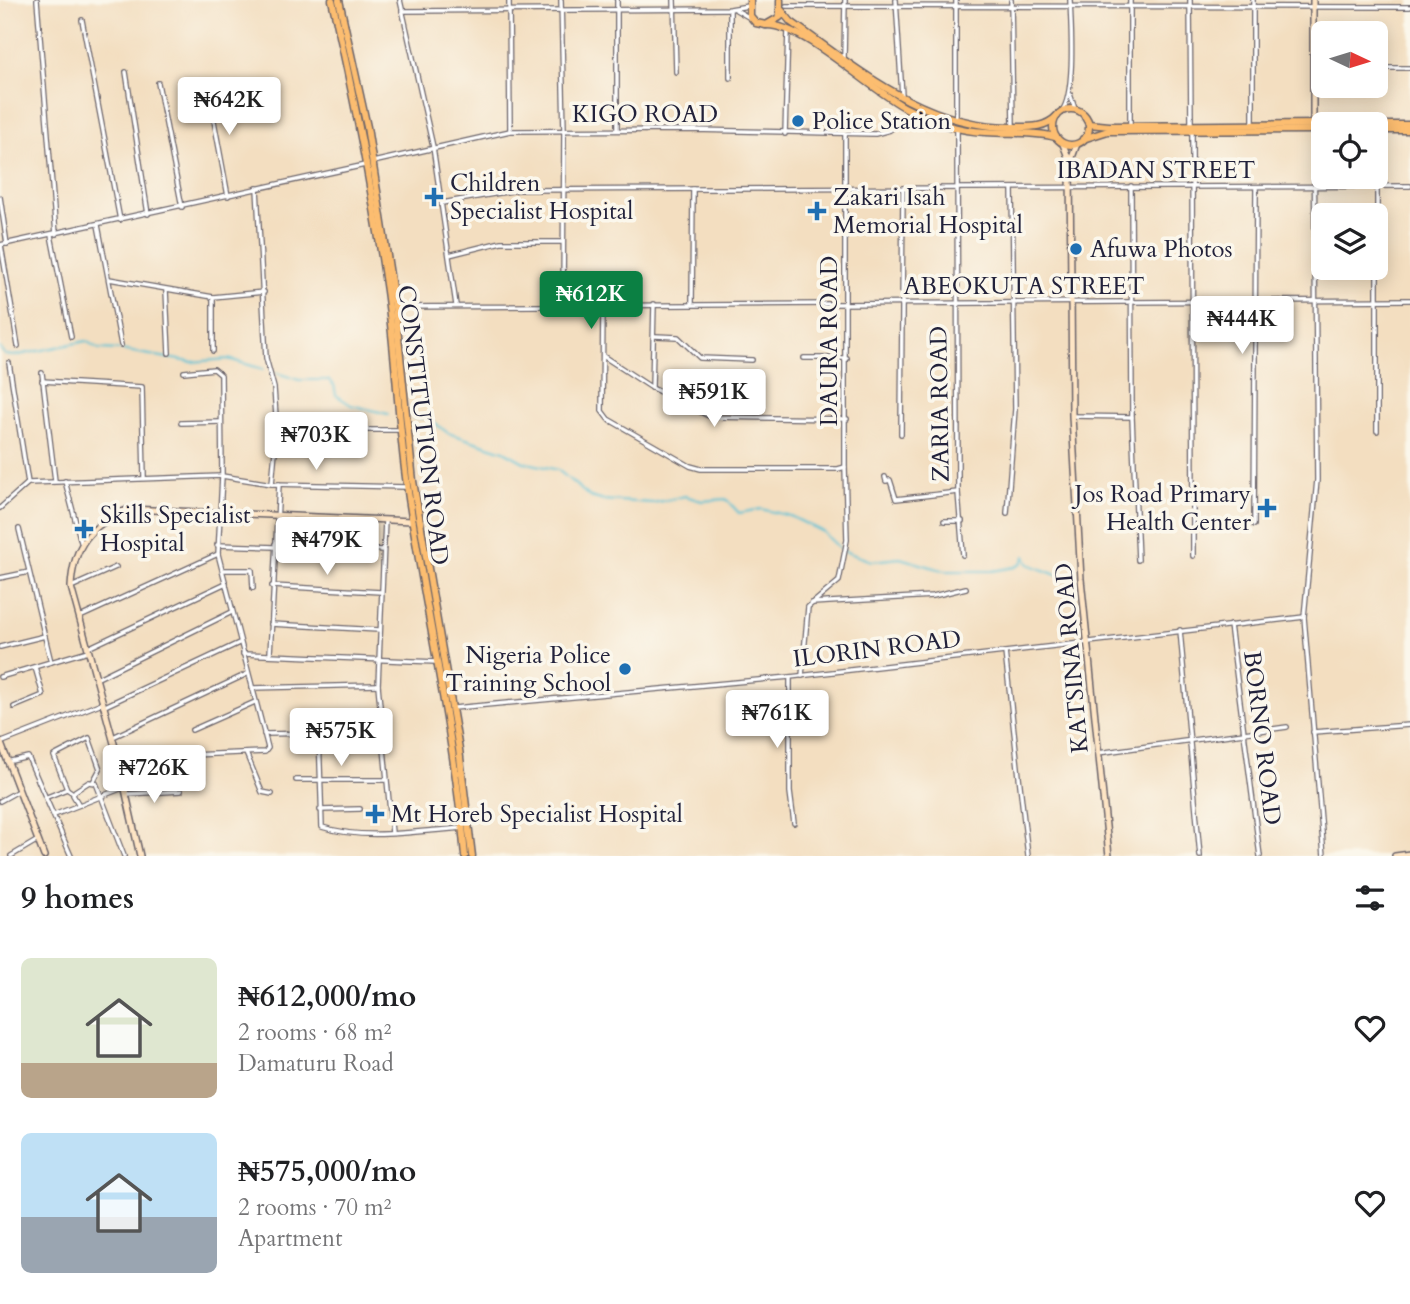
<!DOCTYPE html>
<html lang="en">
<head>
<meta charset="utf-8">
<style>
  body { margin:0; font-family:Cardo,serif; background:#f2f2f2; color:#202124; height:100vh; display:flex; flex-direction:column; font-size:26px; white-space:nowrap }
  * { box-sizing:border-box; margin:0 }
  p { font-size:23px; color:#757577 }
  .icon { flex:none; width:38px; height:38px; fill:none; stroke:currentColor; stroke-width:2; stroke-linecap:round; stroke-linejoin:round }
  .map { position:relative; height:856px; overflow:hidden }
  .panel { display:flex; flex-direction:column; background:#fff; flex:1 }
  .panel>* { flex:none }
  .needle { width:46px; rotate:94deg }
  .buttons { position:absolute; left:1311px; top:21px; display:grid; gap:14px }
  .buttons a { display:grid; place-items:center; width:77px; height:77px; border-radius:10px; background:#fff; box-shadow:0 4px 18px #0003; font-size:35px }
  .price { position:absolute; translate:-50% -60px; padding:0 16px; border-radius:7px; background:#fff; color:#222; font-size:23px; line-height:46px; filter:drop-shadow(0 2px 4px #0008) }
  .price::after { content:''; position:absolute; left:50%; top:42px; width:21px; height:16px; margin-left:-10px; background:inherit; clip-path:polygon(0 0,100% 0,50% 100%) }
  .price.on { background:#0b8043; color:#fff }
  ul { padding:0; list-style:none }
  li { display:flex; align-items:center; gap:21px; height:175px; padding:0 21px }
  li span { display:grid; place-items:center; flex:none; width:196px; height:140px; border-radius:10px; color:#555 }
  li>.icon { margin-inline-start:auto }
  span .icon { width:84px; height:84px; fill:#fffc; stroke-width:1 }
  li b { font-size:30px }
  h2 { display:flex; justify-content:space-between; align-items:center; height:84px; padding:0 21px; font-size:30px }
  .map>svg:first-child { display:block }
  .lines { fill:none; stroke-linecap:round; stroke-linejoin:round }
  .stream { stroke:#58c1d5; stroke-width:2 }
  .street-casing { stroke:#6b646a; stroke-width:6 }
  .secondary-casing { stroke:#6b646a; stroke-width:8 }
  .primary-casing { stroke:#6b646a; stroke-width:9 }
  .street { stroke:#fff; stroke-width:3.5 }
  .secondary { stroke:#fee5c5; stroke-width:5 }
  .primary { stroke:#fcbd6f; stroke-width:6 }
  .poi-dot { fill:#1f6fb2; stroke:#fbf7ec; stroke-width:2.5 }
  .labels { text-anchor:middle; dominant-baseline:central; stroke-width:7; stroke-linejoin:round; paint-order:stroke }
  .street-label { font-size:24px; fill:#22223b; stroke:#fbf7ec }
  .poi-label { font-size:24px; fill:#22223b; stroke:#fbf7ec; text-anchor:start }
</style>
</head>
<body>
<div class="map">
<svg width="1410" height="856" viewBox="0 0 1410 856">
  <rect width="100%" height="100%" fill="#fbf7ec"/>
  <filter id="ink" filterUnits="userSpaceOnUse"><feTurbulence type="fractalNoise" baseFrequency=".0143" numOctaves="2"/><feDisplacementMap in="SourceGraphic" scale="14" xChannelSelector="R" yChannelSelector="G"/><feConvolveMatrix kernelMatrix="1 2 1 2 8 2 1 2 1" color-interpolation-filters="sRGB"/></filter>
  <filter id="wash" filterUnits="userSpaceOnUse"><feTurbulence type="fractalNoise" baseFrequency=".00686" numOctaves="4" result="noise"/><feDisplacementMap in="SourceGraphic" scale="28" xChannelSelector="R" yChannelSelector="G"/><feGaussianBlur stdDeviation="1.57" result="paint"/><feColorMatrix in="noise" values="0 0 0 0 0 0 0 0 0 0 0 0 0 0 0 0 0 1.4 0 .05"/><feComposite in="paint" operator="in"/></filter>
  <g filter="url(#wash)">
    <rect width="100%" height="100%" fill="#f3dec0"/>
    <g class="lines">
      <g class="stream">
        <polyline points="0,348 5,355 14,356 86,341 99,349 121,350 191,362 228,359 263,369"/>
        <polyline points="277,373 299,380 329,380 334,385 336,395 351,405 388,414"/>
        <polyline points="413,418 428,418 448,433 504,451 524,462 558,470 590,497 601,500 653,503 685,496 702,501 726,499 739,513 761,509 790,516 823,532 841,550 871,561 900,558 945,571 992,571 1015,567 1021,564 1025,556 1028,564 1067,579"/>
      </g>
    </g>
  </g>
  <g filter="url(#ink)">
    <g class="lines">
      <g class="street-casing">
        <g id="street">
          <polyline points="37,0 56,234"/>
          <polyline points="400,0 433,147 456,305"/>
          <polyline points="509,0 510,131"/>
          <polyline points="561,0 564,131 563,304"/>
          <polyline points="674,0 676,72"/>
          <polyline points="896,0 902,96"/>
          <polyline points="956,0 956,119"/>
          <polyline points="1011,0 1013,127"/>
          <polyline points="1190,0 1191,124"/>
          <polyline points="786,6 1410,7"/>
          <polyline points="736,10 750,18"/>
          <polyline points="402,11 730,9 748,6"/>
          <polyline points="82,20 120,220"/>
          <polyline points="844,59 845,0"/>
          <polyline points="1315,68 1323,68"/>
          <polyline points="1376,68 1410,68"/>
          <polyline points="126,72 148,214"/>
          <polyline points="730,78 730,10"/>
          <polyline points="158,83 182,207"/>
          <polyline points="207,83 228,196"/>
          <polyline points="1070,94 1075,109 1081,113"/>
          <path d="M1061,112C1076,96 1071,24 1070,0"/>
          <polyline points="1253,124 1253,0"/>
          <polyline points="1130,126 1130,0"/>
          <polyline points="957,128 958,492 963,555"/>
          <polyline points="617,130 617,0"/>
          <polyline points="1314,130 1317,480 1304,617 1324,856"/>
          <polyline points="1192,132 1193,556"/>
          <polyline points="785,134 788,30"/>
          <polyline points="373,162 510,131 694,130 875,134 890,130 913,112"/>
          <polyline points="1131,186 1132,417 1138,560"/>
          <polyline points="257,188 266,358 274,388 277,430 272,484"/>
          <polyline points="0,197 7,244"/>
          <polyline points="442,203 517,190 1410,186"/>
          <polyline points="98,225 121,345"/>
          <polyline points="51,235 71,337"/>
          <polyline points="0,245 365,165"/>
          <polyline points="1,245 18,346"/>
          <polyline points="449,255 501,242 563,242"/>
          <polyline points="109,279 213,297 264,292"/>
          <polyline points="166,290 169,353"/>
          <polyline points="692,304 693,189"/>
          <polyline points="603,306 602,411 608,419 690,466 701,469 838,469 845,467 845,134"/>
          <polyline points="395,307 1410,300"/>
          <polyline points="655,336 678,337 700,358 752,360"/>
          <polyline points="213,351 213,297"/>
          <polyline points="603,356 652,388 711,417 847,419"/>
          <polyline points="804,358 847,358"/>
          <polyline points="9,363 28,483"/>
          <polyline points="42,373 55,481"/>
          <polyline points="42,381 142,387 144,477"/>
          <polyline points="652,388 654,304"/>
          <polyline points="1072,416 1132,417"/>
          <polyline points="181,423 221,422"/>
          <polyline points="277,430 400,430"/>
          <polyline points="1377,431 1377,185"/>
          <polyline points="901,434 903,188"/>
          <polyline points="885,477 886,481 890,480 896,499 958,492"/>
          <polyline points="65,481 81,542"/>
          <polyline points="0,508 28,483 222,476 272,484 406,487"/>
          <polyline points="1007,513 1015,409 1012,188"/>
          <polyline points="385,520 378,685 392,833"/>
          <polyline points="944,521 962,521"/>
          <polyline points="1254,525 1256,187"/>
          <polyline points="19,529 51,662"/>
          <polyline points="275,544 383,550"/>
          <polyline points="217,545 275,547"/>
          <polyline points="223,570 252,570 253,588"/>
          <polyline points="0,578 29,572"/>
          <polyline points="272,586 381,592"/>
          <polyline points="71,587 116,567"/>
          <polyline points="812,603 933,596 966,588"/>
          <polyline points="80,617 218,554"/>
          <polyline points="271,624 379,630"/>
          <polyline points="1230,625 1260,856"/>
          <polyline points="1180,630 1200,856"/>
          <polyline points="0,647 45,636"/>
          <polyline points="88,648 226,583"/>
          <polyline points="1005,652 1028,856"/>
          <polyline points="243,654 436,662"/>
          <polyline points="270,654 279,484"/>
          <polyline points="802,676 808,607 839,581 847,540 845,467"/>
          <polyline points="0,677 88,651"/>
          <polyline points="790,677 790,792 794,823"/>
          <polyline points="96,679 232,612"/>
          <polyline points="252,688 378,685"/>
          <polyline points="105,706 239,643"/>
          <polyline points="14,707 43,695 35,667"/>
          <polyline points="454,708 790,677 1304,617"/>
          <polyline points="192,730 255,702"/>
          <polyline points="1313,732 1410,725"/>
          <path d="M319,733L322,827C365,841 418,831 463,828"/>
          <polyline points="264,734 381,732"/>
          <polyline points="113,737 247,674"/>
          <polyline points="0,743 102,703"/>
          <polyline points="246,753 262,792 272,794"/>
          <polyline points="1098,753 1287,727"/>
          <polyline points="118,758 265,752 268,748 218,554 222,476 221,375 214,369 184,372"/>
          <polyline points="7,762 28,757 71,856"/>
          <polyline points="296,780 385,780"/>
          <polyline points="67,789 54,756 89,738 100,769 93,782"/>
          <polyline points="127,794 181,791"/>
          <polyline points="47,797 67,789 73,793"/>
          <polyline points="0,801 18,791"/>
          <polyline points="79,805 73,795 75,791 89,782 96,783 124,856"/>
          <polyline points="320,810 360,809"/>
          <polyline points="54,815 125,787"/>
          <polyline points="11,856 38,840"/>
        </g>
      </g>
      <g class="secondary-casing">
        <g id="secondary">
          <polyline points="1313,0 1313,124"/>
          <polyline points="1063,144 1069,160"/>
          <polyline points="1077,144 1070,163 1072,416 1081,579 1109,856"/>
          <polyline points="0,741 44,856"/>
          <path d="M140,856L118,758L71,587C73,545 91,524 129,509L413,521"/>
          <polyline points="1395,856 1410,854"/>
        </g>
      </g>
      <g class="primary-casing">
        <g id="primary">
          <path d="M332,0C354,97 373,193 387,291C396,355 398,421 407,485C425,609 454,731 465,856"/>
          <polyline points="339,0 367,127 395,307 413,481 459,749 472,856"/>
          <polyline points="750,0 750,16 756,23 766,25 780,17 780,0"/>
          <path d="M782,11L791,22C859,70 924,127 1011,127C1028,127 1044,129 1057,116"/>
          <path d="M766,25C805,24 870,90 908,109C932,122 959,131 986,132C1010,134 1032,131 1055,137"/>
          <circle cx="1071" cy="127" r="18"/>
          <polyline points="1085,117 1089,124 1109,126 1323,124"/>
          <polyline points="1376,125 1410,125"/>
          <polyline points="1376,130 1410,130"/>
          <polyline points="1083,139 1108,131 1323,130"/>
        </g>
      </g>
      <use href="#street" class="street"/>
      <use href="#secondary" class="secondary"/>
      <use href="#primary" class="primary"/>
    </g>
  </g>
  <g class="poi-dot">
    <circle cx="798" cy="121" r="7"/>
    <path d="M430.5 186.5h7v7h7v7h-7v7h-7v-7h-7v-7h7z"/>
    <path d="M813.5 200.5h7v7h7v7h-7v7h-7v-7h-7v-7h7z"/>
    <circle cx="1076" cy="249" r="7"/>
    <path d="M1263.5 497.5h7v7h7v7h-7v7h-7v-7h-7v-7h7z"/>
    <path d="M80.5 518.5h7v7h7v7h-7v7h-7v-7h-7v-7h7z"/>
    <circle cx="625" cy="669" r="7"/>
    <path d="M371.5 803.5h7v7h7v7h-7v7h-7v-7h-7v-7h7z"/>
  </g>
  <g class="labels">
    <g class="street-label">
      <text x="645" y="114">KIGO ROAD</text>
      <text x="1156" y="170">IBADAN STREET</text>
      <text x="1024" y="286">ABEOKUTA STREET</text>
      <text transform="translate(829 341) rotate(-90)">DAURA ROAD</text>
      <text transform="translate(940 404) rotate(-91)">ZARIA ROAD</text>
      <text transform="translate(423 425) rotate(83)">CONSTITUTION ROAD</text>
      <text transform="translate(877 649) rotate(-7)">ILORIN ROAD</text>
      <text transform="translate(1072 658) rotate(-95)">KATSINA ROAD</text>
      <text transform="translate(1262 738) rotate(83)">BORNO ROAD</text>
    </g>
    <g class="poi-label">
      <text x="812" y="121">Police Station</text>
      <text x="450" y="183">Children<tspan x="450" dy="28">Specialist Hospital</tspan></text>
      <text x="833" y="197">Zakari Isah<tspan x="833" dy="28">Memorial Hospital</tspan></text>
      <text x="1090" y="249">Afuwa Photos</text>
      <text x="1251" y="494" text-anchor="end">Jos Road Primary<tspan x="1251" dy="28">Health Center</tspan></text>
      <text x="100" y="515">Skills Specialist<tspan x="100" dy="28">Hospital</tspan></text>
      <text x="611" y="655" text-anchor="end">Nigeria Police<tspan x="611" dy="28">Training School</tspan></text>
      <text x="391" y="814">Mt Horeb Specialist Hospital</text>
    </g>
  </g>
</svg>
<div class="buttons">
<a><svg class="needle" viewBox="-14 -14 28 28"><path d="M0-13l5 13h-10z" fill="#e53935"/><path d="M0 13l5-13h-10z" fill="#757577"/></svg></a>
<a><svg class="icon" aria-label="locate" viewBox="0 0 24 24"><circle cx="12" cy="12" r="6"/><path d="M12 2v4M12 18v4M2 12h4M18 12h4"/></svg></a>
<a><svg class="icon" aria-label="layers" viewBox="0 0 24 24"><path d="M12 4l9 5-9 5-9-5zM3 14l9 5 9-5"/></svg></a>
</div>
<b class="price" style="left:229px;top:137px">₦642K</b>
<b class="price on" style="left:591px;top:331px">₦612K</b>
<b class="price" style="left:1242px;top:356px">₦444K</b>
<b class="price" style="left:714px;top:429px">₦591K</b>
<b class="price" style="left:316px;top:472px">₦703K</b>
<b class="price" style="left:327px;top:577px">₦479K</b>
<b class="price" style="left:777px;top:750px">₦761K</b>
<b class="price" style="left:341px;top:768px">₦575K</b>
<b class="price" style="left:154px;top:805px">₦726K</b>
</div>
<section class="panel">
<h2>9 homes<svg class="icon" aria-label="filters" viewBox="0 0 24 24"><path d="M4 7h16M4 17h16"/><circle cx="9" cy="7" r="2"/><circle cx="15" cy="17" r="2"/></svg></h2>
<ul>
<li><span style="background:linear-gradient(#dfe7d0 75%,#b9a48a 0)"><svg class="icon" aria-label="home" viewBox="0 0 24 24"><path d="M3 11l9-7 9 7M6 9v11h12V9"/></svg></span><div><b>₦612,000/mo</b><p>2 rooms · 68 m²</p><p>Damaturu Road</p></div><svg class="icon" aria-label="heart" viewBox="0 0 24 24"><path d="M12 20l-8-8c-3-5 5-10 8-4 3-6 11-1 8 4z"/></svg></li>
<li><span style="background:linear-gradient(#bfe0f5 60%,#9aa5b1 0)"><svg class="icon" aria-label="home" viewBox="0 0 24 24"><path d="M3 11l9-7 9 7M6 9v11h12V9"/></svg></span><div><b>₦575,000/mo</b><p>2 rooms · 70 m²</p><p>Apartment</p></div><svg class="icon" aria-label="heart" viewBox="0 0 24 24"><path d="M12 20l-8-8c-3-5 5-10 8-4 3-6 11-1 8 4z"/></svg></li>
</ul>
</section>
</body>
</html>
